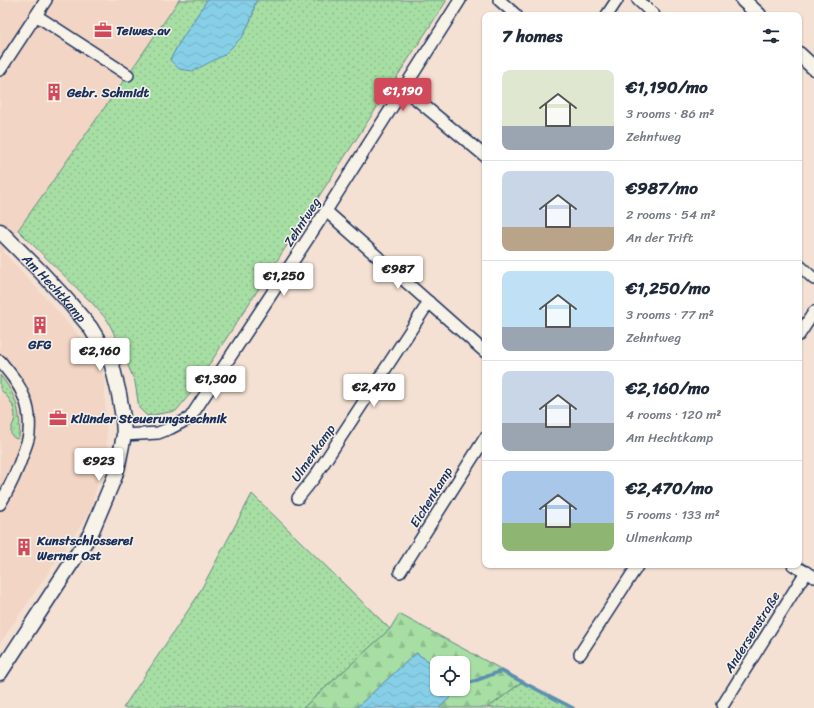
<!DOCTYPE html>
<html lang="en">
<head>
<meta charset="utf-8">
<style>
  body { margin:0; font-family:Sriracha,sans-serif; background:#f6f6f7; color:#1f2937; height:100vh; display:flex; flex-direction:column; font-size:15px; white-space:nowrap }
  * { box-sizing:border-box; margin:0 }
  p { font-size:13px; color:#747a83 }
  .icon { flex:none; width:22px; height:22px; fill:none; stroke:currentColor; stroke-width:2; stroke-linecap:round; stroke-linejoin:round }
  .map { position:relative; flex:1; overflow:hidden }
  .drawer { position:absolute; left:482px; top:12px; width:320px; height:556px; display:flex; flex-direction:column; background:#fff; border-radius:8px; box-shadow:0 1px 3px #0004 }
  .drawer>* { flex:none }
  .fabs { position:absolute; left:430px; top:656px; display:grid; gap:8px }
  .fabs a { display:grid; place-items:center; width:40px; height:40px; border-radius:8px; background:#fff; box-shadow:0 1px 3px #0004; font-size:20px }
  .price { position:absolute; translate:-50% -34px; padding:0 9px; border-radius:4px; background:#fff; color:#222; font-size:13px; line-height:26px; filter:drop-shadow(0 1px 2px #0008) }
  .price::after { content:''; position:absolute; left:50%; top:24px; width:12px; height:9px; margin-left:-6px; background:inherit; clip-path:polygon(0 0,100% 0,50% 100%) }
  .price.current { background:#d1495b; color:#fff }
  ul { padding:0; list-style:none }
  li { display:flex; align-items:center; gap:12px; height:100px; padding:0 20px }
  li+li { border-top:1px solid #e0e1e3 }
  li span { display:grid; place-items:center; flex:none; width:112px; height:80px; border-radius:8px; color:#555 }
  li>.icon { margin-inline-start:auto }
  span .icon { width:48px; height:48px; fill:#fffc; stroke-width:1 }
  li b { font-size:17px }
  h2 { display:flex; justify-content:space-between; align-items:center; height:48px; padding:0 20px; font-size:17px }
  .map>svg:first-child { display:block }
  .built { fill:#f2d5c4 }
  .grass { fill:url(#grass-dots); stroke:#608680 }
  .forest { fill:url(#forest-firs); stroke:#608680 }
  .water { fill:url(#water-waves); stroke:#5b8fb0 }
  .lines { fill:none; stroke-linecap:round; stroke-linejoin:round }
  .stream { stroke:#5b8fb0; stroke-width:3.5 }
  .minor-casing { stroke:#1b2f5e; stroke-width:14 }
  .tertiary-casing { stroke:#1b2f5e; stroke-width:17 }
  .minor { stroke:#f7f3e8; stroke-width:11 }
  .tertiary { stroke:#f7f3e8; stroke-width:14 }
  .labels { text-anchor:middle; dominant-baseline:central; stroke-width:3; stroke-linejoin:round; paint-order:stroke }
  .poi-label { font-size:13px; font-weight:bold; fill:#1b2f5e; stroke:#f7f3e8; text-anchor:start }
  .street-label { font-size:13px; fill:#1b2f5e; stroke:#f7f3e8 }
</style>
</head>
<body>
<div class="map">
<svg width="814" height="708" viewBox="0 0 814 708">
  <defs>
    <pattern id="grass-dots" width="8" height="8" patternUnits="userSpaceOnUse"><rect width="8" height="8" fill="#a6dea3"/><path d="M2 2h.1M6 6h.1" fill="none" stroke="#8ebf8f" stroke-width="1.8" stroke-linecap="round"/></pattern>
    <pattern id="forest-firs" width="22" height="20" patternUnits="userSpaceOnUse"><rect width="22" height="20" fill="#a6dea3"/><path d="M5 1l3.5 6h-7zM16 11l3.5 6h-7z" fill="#8ebf8f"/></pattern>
    <pattern id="water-waves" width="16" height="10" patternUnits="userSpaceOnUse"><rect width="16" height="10" fill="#86cfe7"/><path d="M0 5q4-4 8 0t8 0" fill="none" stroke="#73b2c9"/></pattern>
  </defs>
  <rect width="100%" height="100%" fill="#f4e1d3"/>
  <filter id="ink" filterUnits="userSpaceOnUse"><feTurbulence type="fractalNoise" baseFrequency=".025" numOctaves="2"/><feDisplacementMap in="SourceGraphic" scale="8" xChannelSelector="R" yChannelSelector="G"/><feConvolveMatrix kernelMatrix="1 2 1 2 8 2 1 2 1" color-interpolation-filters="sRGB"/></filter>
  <g filter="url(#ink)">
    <polygon class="built" points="0,0 179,0 134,66 3,252 44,296 80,337 104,376 107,448 90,512 0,643"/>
    <g class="grass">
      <polygon points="179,0 207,0 178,45 170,60 224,55 243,36 252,17 255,3 257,0 447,0 190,394 176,411 147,416 139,408 135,382 117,340 108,321 94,305 18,230 134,66"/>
      <path d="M0,375C15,393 22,413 19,437L17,439C5,435 14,425 15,417C15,414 14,410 13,407C11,400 5,394 0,389Z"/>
      <polygon points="252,494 390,629 303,708 123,708 197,597"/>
      <polygon points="523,681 571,708 488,708"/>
    </g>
    <polygon class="forest" points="399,614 523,681 488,708 439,708 459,689 463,689 463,663 437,663 437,667 416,653 356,708 303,708 390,629"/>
    <g class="water">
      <polygon points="207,0 257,0 255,3 252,17 243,36 224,55 193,71 179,69 170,60 178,45"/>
      <polygon points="416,653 437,667 437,689 459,689 439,708 356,708"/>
    </g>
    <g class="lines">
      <polyline class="stream" points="464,685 501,671 573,708"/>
      <g class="minor-casing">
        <g id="minor">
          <polyline points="499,0 516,15"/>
          <polyline points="638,0 654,15"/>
          <polyline points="607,15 617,0"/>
          <polyline points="37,16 128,75"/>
          <polyline points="0,70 46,0"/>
          <polyline points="404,89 485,156"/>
          <polyline points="326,211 485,352"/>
          <polyline points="799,265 814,279"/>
          <polyline points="799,335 814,312"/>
          <path d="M0,361C9,372 19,383 24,397C29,408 30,421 29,433C29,439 26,445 24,451C18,469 10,487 0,504"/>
          <polyline points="124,435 158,433 171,428 190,418 326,211 460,0"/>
          <polyline points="298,498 314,478 429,302"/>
          <polyline points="793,565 814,577"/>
          <polyline points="400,572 485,438"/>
          <polyline points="580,654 638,565"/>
          <polyline points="723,705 806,572"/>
        </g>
      </g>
      <g class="tertiary-casing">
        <g id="tertiary">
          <polyline points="743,0 759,15"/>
          <polyline points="799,54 814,68"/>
          <path id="s1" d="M0,231L41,272L67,300L90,327L104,350L112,365L119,394L123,418L124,435L118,465L115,476L91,533L0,673"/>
        </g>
      </g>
      <use href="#minor" class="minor"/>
      <use href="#tertiary" class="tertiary"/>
    </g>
  </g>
  <defs>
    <g id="office-bare" transform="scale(1.38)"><path d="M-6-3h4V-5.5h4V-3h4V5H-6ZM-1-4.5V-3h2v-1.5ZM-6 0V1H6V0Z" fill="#d1495b" stroke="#f7f3e8" stroke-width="2.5" paint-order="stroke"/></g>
    <g id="building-bare" transform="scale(1.38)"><path d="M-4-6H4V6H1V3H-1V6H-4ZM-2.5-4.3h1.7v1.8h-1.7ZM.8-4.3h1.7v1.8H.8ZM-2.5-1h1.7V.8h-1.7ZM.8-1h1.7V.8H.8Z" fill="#d1495b" stroke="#f7f3e8" stroke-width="2.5" paint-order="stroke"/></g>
  </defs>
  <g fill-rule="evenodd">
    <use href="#office-bare" x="103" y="30"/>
    <use href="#building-bare" x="54" y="92"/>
    <use href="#building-bare" x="40" y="325"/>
    <use href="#office-bare" x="58" y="418"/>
    <use href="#building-bare" x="24" y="547"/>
  </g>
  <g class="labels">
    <g class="poi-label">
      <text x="116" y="30">Teiwes.av</text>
      <text x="67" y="92">Gebr. Schmidt</text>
      <text x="40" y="344" text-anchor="middle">GFG</text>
      <text x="71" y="418">Klünder Steuerungstechnik</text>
      <text x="37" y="540">Kunstschlosserei<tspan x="37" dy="15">Werner Ost</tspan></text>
    </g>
    <g class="street-label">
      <text transform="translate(302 222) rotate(-57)">Zehntweg</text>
      <text stroke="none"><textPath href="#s1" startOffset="79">Am Hechtkamp</textPath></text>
      <text transform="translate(313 453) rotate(-55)">Ulmenkamp</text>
      <text transform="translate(431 497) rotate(-58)">Eichenkamp</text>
      <text transform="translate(752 632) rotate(-58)">Andersenstraße</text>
    </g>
  </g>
</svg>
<div class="fabs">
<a><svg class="icon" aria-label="locate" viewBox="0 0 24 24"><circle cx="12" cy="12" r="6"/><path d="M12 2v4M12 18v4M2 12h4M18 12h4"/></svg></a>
</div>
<b class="price current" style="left:403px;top:112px">€1,190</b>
<b class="price" style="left:398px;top:290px">€987</b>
<b class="price" style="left:284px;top:297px">€1,250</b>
<b class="price" style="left:100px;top:372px">€2,160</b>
<b class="price" style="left:216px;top:400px">€1,300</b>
<b class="price" style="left:374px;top:408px">€2,470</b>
<b class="price" style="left:99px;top:482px">€923</b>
<section class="drawer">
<h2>7 homes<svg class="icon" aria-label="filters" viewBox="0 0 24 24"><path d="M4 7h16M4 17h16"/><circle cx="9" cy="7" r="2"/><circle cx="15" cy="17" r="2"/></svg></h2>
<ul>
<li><span style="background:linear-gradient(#dfe7d0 70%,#9aa5b1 0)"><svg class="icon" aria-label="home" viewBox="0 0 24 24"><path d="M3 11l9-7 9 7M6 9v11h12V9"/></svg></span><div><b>€1,190/mo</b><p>3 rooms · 86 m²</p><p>Zehntweg</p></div></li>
<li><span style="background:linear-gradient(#c9d6e8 70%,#b9a48a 0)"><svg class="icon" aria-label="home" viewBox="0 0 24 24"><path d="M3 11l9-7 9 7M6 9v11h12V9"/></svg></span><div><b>€987/mo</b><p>2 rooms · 54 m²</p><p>An der Trift</p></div></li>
<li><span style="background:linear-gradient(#bfe0f5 70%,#9aa5b1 0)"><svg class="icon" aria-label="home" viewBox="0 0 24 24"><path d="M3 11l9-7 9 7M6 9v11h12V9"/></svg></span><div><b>€1,250/mo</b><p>3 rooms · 77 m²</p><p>Zehntweg</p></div></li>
<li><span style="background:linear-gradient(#c9d6e8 65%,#9aa5b1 0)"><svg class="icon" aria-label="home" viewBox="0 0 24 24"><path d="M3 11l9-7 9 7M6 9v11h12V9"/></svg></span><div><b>€2,160/mo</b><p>4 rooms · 120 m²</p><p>Am Hechtkamp</p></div></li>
<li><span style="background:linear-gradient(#a9c7e8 65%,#8fb573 0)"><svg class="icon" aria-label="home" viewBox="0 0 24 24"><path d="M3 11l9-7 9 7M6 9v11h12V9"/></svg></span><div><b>€2,470/mo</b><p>5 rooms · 133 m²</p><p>Ulmenkamp</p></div></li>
</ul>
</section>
</div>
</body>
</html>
